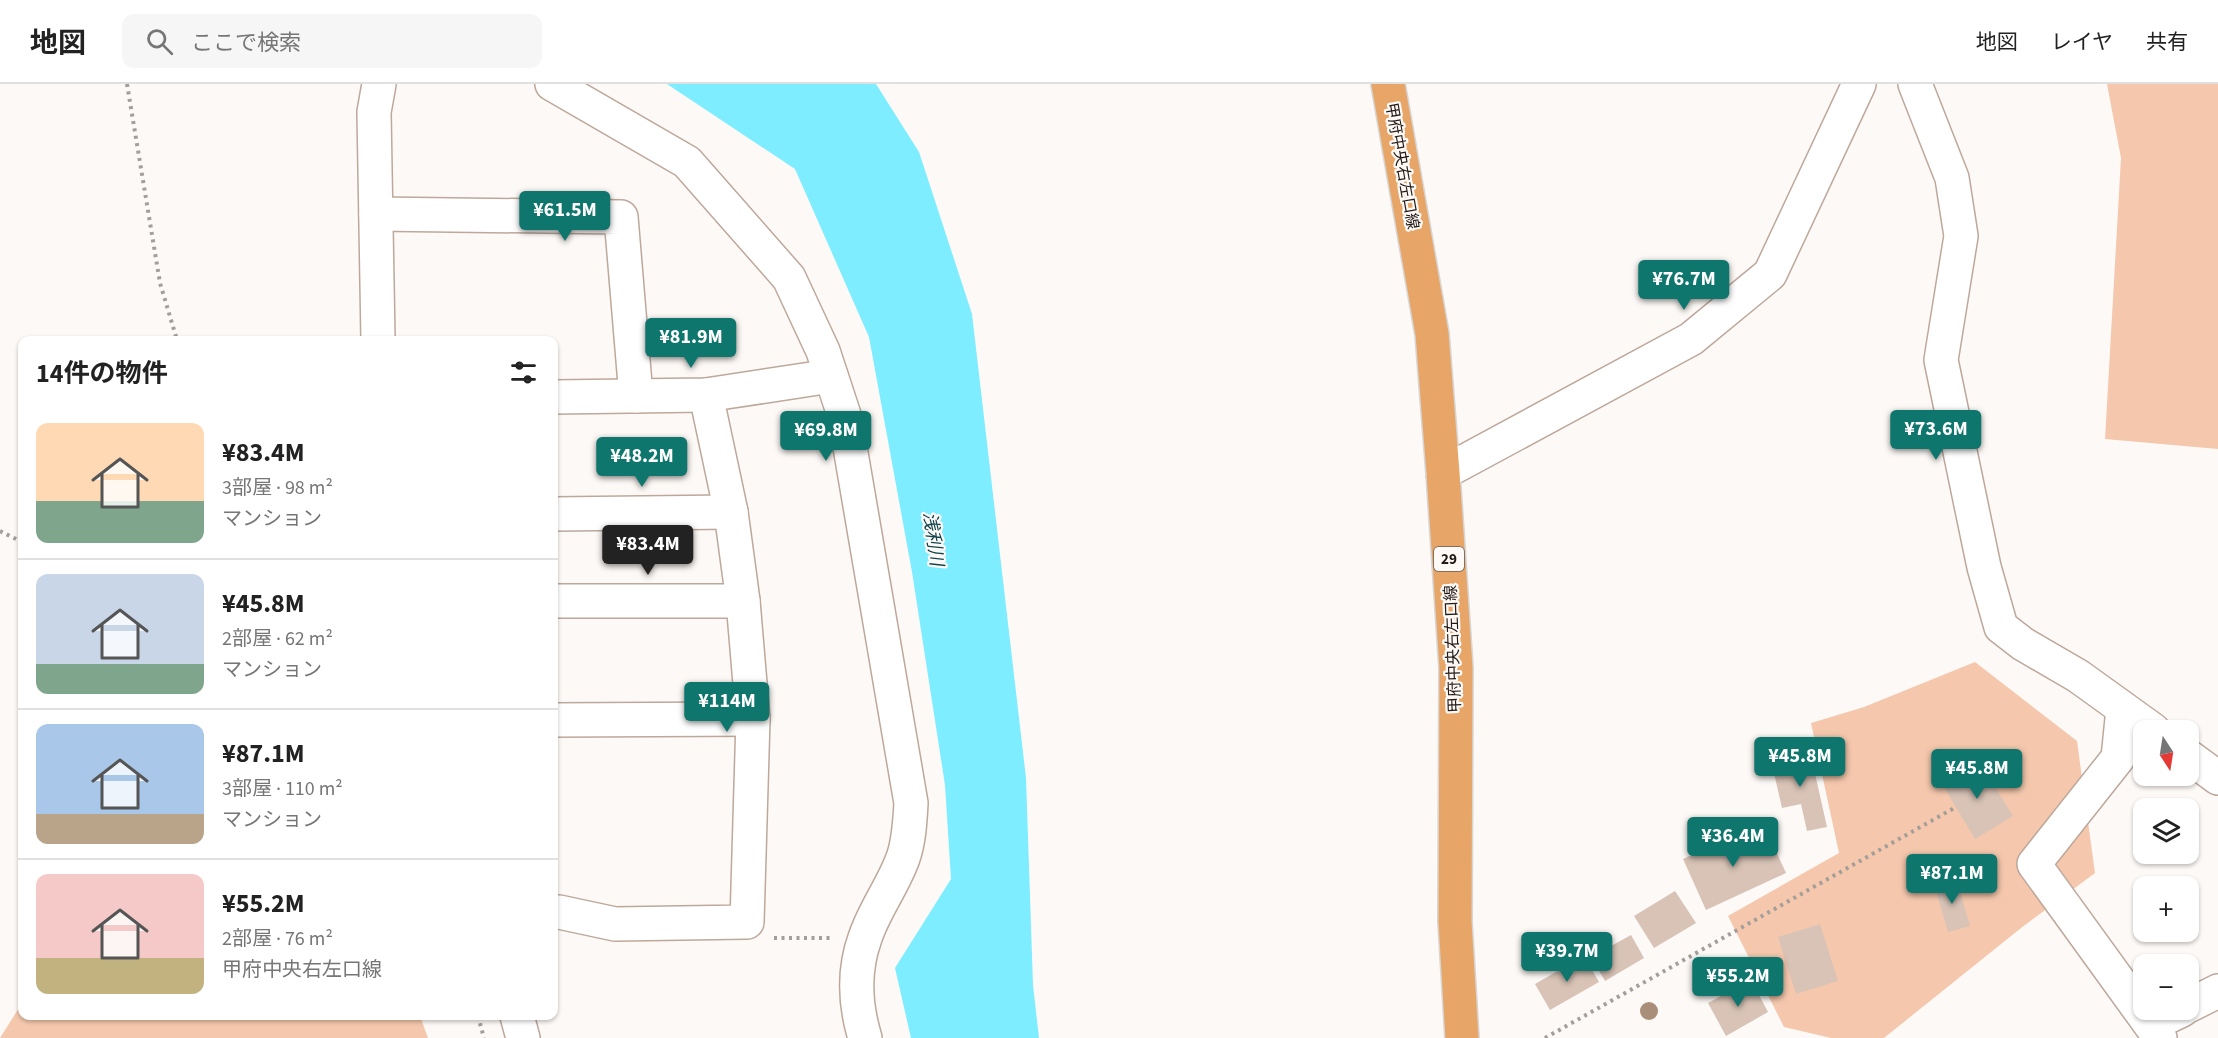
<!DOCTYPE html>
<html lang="ja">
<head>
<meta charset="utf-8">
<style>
  body { margin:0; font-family:"Source Sans 3","Noto Sans JP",sans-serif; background:#f6f6f6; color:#222; height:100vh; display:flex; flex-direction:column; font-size:22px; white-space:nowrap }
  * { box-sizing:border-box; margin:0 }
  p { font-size:20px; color:#767676 }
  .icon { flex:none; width:33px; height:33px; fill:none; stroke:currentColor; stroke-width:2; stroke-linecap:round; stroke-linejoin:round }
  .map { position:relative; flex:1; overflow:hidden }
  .drawer { position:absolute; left:18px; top:252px; width:540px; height:684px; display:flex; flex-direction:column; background:#fff; border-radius:12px; box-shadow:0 2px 4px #0004 }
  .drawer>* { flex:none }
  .needle { width:39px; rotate:168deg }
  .tools { position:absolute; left:2133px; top:636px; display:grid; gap:12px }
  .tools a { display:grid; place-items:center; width:66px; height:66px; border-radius:12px; background:#fff; box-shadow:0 2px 4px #0004; font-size:30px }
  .price { position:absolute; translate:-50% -51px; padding:0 14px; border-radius:6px; background:#0f766e; color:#fff; font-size:20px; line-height:39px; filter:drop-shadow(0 2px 3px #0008) }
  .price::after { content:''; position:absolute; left:50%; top:36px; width:18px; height:14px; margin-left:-9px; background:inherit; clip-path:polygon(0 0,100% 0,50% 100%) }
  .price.on { background:#222; color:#fff }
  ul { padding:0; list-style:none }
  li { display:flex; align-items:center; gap:18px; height:150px; padding:0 18px }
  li+li { border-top:2px solid #e0e0e0 }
  li span { display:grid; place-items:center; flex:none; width:168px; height:120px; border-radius:12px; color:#555 }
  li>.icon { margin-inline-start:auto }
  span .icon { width:72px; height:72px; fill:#fffc; stroke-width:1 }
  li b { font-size:26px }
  h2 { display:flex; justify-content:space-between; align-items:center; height:72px; padding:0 18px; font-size:26px }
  header { display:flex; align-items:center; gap:36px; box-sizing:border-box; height:84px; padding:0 30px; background:#fff; border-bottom:2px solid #e0e0e0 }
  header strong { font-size:28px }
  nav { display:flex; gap:33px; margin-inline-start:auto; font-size:21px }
  .search { width:420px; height:54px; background:#f6f6f6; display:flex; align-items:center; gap:15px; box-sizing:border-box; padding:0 21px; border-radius:12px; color:#767676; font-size:22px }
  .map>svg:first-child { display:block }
  .green { fill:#f5c8ad }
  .water { fill:#7dedff }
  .building { fill:#d8c3b6 }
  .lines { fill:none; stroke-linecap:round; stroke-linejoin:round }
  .minor-casing { stroke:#bda89b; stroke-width:36 }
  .major-casing { stroke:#d7d6d5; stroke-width:36 }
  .path { stroke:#a49e9b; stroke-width:4; stroke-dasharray:3 4.5; stroke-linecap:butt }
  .minor { stroke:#fff; stroke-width:33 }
  .major { stroke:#e7a667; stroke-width:33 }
  .tree { fill:#a98e7a }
  .labels { text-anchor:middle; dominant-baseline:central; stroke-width:4.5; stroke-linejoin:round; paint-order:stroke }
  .shield { fill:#fdf9f6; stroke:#645d58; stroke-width:1.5 }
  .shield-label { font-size:15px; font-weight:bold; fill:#221a15 }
  .street-label { font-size:16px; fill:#221a15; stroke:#fdf9f6 }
  .water-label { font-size:18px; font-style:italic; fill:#10444c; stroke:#fdf9f6 }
</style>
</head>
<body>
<header>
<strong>地図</strong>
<div class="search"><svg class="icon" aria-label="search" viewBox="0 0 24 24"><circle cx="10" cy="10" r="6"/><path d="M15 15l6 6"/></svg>ここで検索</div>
<nav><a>地図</a><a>レイヤ</a><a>共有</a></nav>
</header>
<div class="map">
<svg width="2218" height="954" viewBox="0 0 2218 954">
  <rect width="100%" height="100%" fill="#fdf9f6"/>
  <g class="green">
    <polygon points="2107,0 2218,0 2218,365 2105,355 2121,74"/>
    <polygon points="1975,578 2077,657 2095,789 2021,844 1884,954 1831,954 1784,943 1728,832 1839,769 1811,639 1864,623"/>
    <polygon points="22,919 22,932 420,932 428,954 0,954"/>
  </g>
  <polygon class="water" points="667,0 876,0 919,68 972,230 1026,694 1033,901 1039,954 911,954 895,884 951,795 945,701 912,488 869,253 795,85"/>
  <g class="building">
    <polygon points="1810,667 1827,743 1807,747 1801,720 1782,724 1771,676"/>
    <polygon points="1979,677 2013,732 1975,755 1942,700"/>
    <polygon points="1746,746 1752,760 1769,752 1786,789 1706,826 1683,775"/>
    <polygon points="1956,794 1970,842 1948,848 1934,800"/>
    <polygon points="1675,807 1696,839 1654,864 1634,832"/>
    <polygon points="1820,840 1838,897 1796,910 1778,853"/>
    <polygon points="1631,851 1644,874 1605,897 1591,873"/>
    <polygon points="1584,872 1599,898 1550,926 1535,900"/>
    <polygon points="1751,896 1768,928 1726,952 1708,919"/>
  </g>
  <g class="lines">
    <g class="minor-casing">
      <g id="minor">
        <path d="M552,0L687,78L789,194L823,267L845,334L911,719C910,737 909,757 903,774C893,802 874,826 865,854C853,887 855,921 865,954"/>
        <polyline points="1915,0 1952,94 1961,152 1941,276 1984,483 2001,543 2023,560 2078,592 2153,646"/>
        <polyline points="376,130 621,133 636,312"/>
        <polyline points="378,256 374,28 379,0"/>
        <polyline points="554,313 706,311 831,292"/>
        <polyline points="1443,389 1691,255 1770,190 1859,0"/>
        <polyline points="554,430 731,428"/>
        <polyline points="554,517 743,517"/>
        <polyline points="2123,625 2118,674 2034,780 2160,954"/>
        <polyline points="554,636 753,635"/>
        <polyline points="2188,672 2218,694"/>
        <polyline points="554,828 559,828 615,840 747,838 753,635 743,517 731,428 706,311"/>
        <polyline points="2188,922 2218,907"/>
        <polyline points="517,932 523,954"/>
        <polyline points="2151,941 2182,926"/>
      </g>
    </g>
    <g class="major-casing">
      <polyline id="major" points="1388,0 1432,250 1443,389 1456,584 1455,838 1462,954"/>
    </g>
    <g class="path">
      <polyline points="127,0 160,199 177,256"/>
      <polyline points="0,447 22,458"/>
      <polyline points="774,854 832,854"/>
      <polyline points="478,932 484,954"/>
      <polyline points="1545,954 1956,723"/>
    </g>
    <use href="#minor" class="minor"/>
    <use href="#major" class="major"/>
  </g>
  <g class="tree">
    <circle cx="1722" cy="889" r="9"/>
    <circle cx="1649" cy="927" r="9"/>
  </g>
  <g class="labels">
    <rect class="shield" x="1434" y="463" width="30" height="24" rx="4.5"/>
    <g class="shield-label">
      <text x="1449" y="475">29</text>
    </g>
    <g class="street-label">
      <text transform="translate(1402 82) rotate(80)">甲府中央右左口線</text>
      <text transform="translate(1453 565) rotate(-92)">甲府中央右左口線</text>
    </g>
    <g class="water-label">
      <text transform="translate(933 455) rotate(82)">浅利川</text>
    </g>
  </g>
</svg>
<div class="tools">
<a><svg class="needle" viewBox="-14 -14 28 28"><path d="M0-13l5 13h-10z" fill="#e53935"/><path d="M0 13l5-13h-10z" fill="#767676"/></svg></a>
<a><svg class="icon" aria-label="layers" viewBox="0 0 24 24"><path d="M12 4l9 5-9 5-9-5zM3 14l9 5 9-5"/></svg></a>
<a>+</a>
<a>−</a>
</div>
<b class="price" style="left:565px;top:158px">¥61.5M</b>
<b class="price" style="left:1684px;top:227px">¥76.7M</b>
<b class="price" style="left:691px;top:285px">¥81.9M</b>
<b class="price" style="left:1936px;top:377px">¥73.6M</b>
<b class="price" style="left:826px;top:378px">¥69.8M</b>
<b class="price" style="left:642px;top:404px">¥48.2M</b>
<b class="price on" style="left:648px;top:492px">¥83.4M</b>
<b class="price" style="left:727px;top:649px">¥114M</b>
<b class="price" style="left:1800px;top:704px">¥45.8M</b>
<b class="price" style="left:1977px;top:716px">¥45.8M</b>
<b class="price" style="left:1733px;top:784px">¥36.4M</b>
<b class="price" style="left:1952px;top:821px">¥87.1M</b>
<b class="price" style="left:1567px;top:899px">¥39.7M</b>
<b class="price" style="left:1738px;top:924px">¥55.2M</b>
<section class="drawer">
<h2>14件の物件<svg class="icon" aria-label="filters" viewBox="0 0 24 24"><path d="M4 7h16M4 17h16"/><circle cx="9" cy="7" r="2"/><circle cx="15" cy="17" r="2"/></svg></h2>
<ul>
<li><span style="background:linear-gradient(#ffd9b3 65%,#7fa58c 0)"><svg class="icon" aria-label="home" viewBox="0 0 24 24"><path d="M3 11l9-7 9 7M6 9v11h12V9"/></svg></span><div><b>¥83.4M</b><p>3部屋 · 98 m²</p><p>マンション</p></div></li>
<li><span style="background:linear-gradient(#c9d6e8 75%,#7fa58c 0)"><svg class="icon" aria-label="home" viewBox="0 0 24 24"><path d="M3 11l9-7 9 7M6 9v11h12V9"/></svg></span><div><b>¥45.8M</b><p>2部屋 · 62 m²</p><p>マンション</p></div></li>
<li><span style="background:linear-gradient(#a9c7e8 75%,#b9a48a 0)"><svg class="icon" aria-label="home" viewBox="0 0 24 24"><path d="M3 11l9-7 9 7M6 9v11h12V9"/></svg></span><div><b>¥87.1M</b><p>3部屋 · 110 m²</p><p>マンション</p></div></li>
<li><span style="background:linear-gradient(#f6c9c9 70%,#c2b280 0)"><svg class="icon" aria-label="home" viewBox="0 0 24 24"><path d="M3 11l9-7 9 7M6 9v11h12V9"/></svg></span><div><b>¥55.2M</b><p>2部屋 · 76 m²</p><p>甲府中央右左口線</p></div></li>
</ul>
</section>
</div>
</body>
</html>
